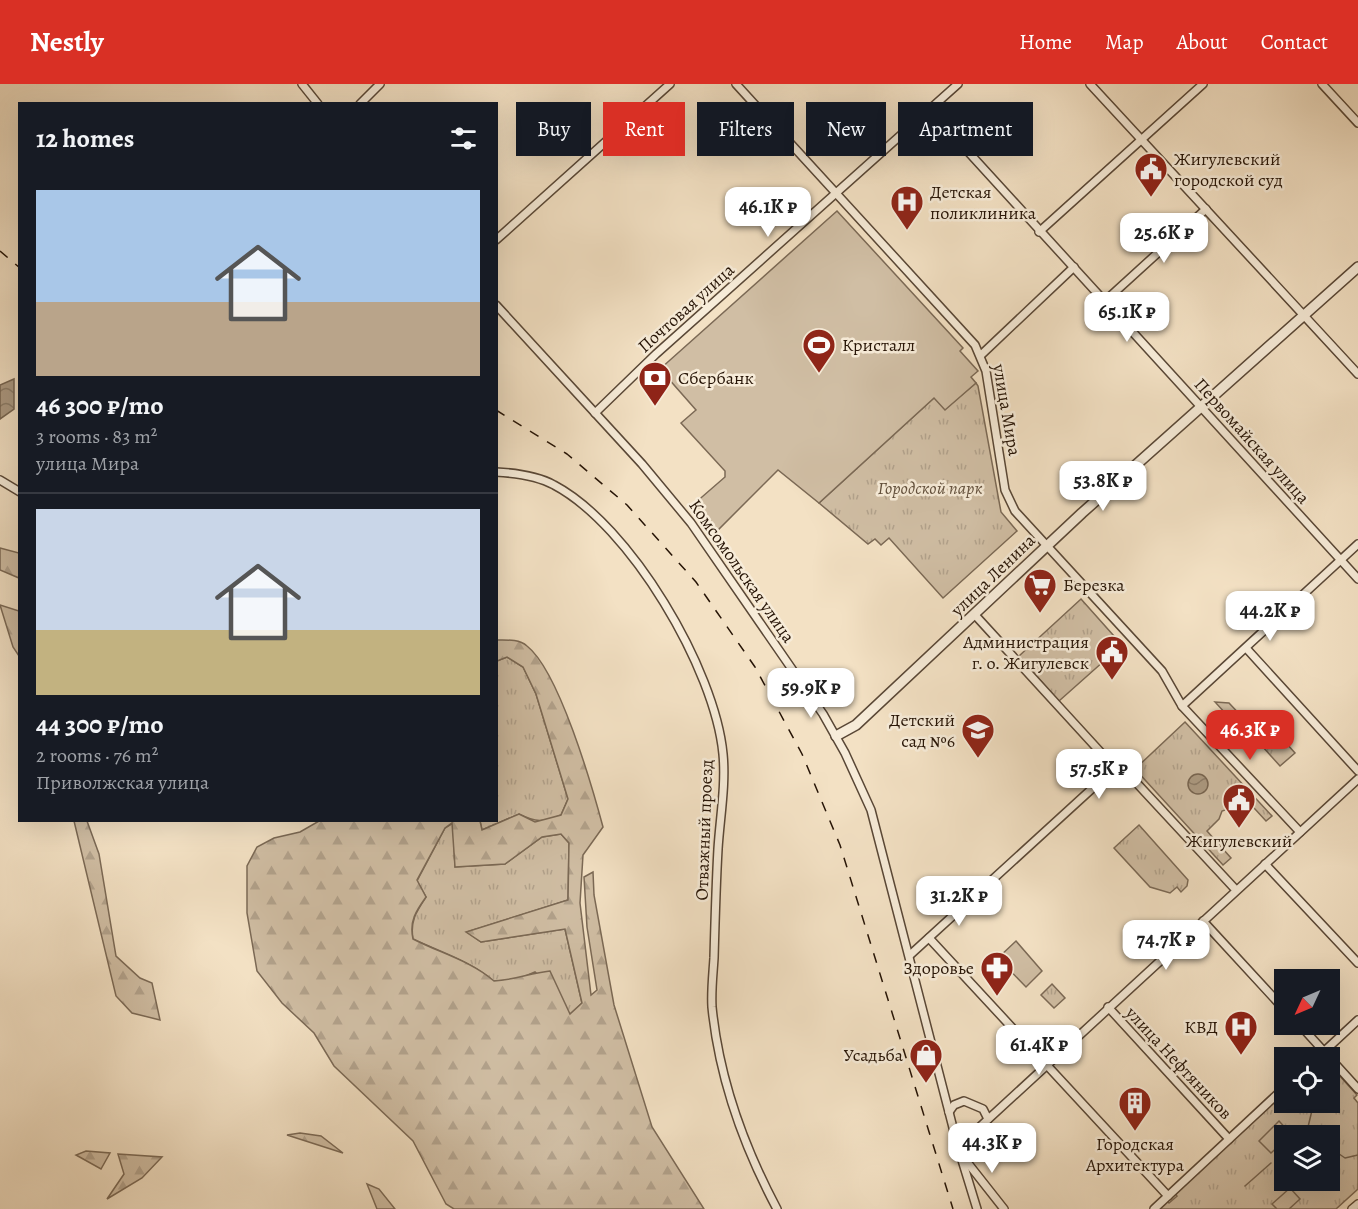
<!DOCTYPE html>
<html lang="en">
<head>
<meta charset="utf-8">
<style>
  body { margin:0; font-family:Alegreya,serif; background:#20242c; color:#f1f3f6; height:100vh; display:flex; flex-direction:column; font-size:22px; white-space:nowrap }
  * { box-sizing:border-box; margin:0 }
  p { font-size:20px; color:#9ea1a6 }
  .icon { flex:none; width:33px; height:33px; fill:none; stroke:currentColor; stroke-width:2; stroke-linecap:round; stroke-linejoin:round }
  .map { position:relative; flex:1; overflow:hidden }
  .side { position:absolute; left:18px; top:18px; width:480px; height:720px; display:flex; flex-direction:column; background:#171b24; border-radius:0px; box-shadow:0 6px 24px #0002 }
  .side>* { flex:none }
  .top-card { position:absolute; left:516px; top:18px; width:570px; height:54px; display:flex; gap:12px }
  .needle { width:39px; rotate:226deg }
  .controls { position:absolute; left:1274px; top:885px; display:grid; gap:12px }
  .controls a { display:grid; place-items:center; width:66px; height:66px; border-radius:0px; background:#171b24; box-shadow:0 6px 24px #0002; font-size:30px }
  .price { position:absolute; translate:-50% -51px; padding:0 14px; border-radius:12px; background:#fff; color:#222; font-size:20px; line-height:39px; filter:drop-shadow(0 2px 3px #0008) }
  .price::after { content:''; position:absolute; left:50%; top:36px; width:18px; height:14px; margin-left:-9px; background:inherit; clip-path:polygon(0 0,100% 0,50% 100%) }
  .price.on { background:#d93025; color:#fff }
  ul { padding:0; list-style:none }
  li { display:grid; align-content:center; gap:12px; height:318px; padding:0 18px }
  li+li { border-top:2px solid #363941 }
  li span { display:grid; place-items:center; height:186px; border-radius:0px; color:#555 }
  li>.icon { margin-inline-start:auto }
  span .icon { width:108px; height:108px; fill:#fffc; stroke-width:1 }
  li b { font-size:26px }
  h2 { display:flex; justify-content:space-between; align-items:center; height:72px; padding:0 18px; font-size:26px }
  .tag { padding:0 21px; border-radius:0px; background:#171b24; box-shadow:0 6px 24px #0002; font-size:21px; line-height:54px }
  .tag.on { background:#d93025; color:#fff }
  header { display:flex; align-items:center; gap:36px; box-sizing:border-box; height:84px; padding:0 30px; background:#d93025; color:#fff }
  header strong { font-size:28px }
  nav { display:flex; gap:33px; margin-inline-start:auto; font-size:21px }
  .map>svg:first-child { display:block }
  .grass { fill:url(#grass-tufts); stroke:#7b6955; stroke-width:1.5; fill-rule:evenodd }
  .forest { fill:url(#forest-firs); stroke:#7b6955; stroke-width:1.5; fill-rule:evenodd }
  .pitch { fill:#d0bea4; stroke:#7b6955; stroke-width:1.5 }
  .water { fill:url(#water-waves); stroke:#776551; stroke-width:1.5 }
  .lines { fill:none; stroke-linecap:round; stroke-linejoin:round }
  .stream { stroke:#776551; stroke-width:1.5 }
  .minor-casing { stroke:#594736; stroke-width:10 }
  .tertiary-casing { stroke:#594736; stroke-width:12 }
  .minor { stroke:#f7ecd9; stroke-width:7 }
  .tertiary { stroke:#f7ecd9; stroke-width:9 }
  .rail { stroke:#261406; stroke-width:1.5; stroke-dasharray:10 10; stroke-linecap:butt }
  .labels { text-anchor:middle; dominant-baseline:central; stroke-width:5; stroke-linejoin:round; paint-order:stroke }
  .poi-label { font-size:18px; fill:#261406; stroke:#f7ecd9; text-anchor:start }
  .street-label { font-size:18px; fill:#261406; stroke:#f7ecd9 }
  .park-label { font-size:18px; font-style:italic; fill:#62503d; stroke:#f7ecd9 }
</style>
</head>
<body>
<header>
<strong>Nestly</strong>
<nav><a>Home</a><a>Map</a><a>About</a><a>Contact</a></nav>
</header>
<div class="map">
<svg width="1358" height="1125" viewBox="0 0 1358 1125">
  <defs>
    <pattern id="grass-tufts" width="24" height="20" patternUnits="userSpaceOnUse" patternTransform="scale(1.5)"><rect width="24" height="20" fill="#d0bea4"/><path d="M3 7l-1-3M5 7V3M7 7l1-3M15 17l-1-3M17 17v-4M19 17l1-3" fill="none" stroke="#b2a28c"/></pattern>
    <pattern id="forest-firs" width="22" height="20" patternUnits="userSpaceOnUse" patternTransform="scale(1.5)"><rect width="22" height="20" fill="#d0bea4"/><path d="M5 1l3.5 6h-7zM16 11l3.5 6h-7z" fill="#b2a28c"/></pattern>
    <pattern id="water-waves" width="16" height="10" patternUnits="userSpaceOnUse" patternTransform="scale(1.5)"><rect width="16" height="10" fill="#ad9b83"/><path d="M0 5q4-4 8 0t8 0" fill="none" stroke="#8d7d69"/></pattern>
  </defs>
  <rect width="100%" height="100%" fill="#f3e1c4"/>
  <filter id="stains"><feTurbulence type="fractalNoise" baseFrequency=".00333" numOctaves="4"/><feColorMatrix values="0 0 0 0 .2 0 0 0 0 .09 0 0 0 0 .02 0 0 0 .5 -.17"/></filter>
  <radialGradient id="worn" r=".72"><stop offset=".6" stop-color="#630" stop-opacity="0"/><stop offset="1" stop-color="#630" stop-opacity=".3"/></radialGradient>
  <g class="grass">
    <polygon points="976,299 978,302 1001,428 1017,447 943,514 889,454 881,461 875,455 868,460 819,419 935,313 945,325"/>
    <polygon points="1081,515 1122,561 1059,617 1019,572"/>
    <path d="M507,573L523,583L536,610L568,715L561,731C544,739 535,738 519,730L482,746L480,737L496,736L497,577Z"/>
    <polygon points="1260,630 1295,669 1280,682 1245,643"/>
    <polygon points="1185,638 1272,732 1266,737 1243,712 1231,724 1222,727 1219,735 1207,747 1231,774 1223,781 1135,685"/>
    <path d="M453,739L455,783L505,780L542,753L561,750L569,759L568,816L467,848L481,858L565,845L582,919L569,931L562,916L535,888L516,896L493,897C471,877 440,868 413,855C410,837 416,828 426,813L417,797L445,744Z"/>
    <polygon points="1139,741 1188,796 1187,802 1181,808 1177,803 1170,809 1150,803 1114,764"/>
    <polygon points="1052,900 1065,914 1054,924 1041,911"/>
    <path d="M1329,980L1357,1011L1354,1014L1358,1019V1105L1336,1125H1158L1166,1116L1169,1119L1177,1112L1175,1109L1284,1008V1018H1329ZM1284,1052H1329V1096H1284Z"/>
  </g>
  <g class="forest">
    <polygon points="0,464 19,469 19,494 0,486"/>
    <polygon points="0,521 19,527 19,572 13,563"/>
    <path d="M497,556C507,556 519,555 527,562C559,587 592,702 603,743L583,771L580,819L591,911L597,906L587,843L584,793L593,788L594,811L614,921L652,1043L704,1125H454L446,1120L413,1057L334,982L314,949L282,919L257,887L247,829V782L257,763L274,754L300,748L319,737H480L482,746L519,730L535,738L561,731L568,715L536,610L523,583L507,573L497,577ZM452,739L455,783L505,780L542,753L561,750L569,759L568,816L466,848L481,858L565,845L582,919L570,930L550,887C530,889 515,896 494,897C471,877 440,869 413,855C409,837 416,827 426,813L417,796L445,744Z"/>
    <polygon points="1215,618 1229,619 1245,636 1238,643"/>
    <polygon points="74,737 87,737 99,770 116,872 140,894 152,899 160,936 132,929 116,912"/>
    <polygon points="300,1049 321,1052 343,1069 287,1051"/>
    <polygon points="86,1067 110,1069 101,1085 76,1071"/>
    <polygon points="118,1070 162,1073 142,1094 107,1115 124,1090"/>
    <polygon points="367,1100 379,1105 395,1125 377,1125"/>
  </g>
  <g class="pitch">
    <polygon points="837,127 963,264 960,267 978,287 971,293 976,299 945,326 934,314 819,419 778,386 716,448 695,419 725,393 725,387 681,339 696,326 660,285"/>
    <polygon points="1016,857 1042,887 1026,903 998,874"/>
    <polygon points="1279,1037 1291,1050 1284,1052 1284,1057 1271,1069 1259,1057"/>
    <polygon points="1290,1104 1300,1115 1289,1125 1277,1125 1272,1120"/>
  </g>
  <g class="water">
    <polygon points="14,295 14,325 0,335 0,301"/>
    <circle cx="1198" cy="700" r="10"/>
  </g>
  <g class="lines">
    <g class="stream">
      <polyline points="1300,1052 1308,1043 1314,1018"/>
      <polyline points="1329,1063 1345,1074 1358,1071"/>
      <polyline points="1245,1102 1271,1079"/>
    </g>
    <g class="minor-casing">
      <g id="minor">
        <polyline points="302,0 318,20"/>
        <polyline points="736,0 975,261 986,287 1005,406 1015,427 1162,587 1182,622 1300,748"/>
        <polyline points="1090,0 1358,290"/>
        <polyline points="1322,0 1358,39"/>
        <polyline points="360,20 380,0"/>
        <polyline points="930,26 1358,495"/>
        <polyline points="1039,148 1203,0"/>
        <polyline points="496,156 670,0"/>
        <polyline points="1105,217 1206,125"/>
        <polyline points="496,221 642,380 691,439 823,630 845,669 871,726 958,1063 977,1125"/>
        <polyline points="981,271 1074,183"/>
        <polyline points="595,329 656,270 958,0"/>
        <path d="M496,388C515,389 538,392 554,401C630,441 715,585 723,670C726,701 720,733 718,765C716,801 715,837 714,874C713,890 711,907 712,923C719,994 744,1063 777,1125"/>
        <polyline points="0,396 20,408"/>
        <polyline points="975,531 1115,684"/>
        <polyline points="1246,564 1358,687"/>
        <polyline points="1182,622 1358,460"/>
        <polyline points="1265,780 1358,879"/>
        <polyline points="1203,837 1284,925"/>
        <polyline points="929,854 1168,1112"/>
        <polyline points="910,871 1119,680 1236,806"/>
        <polyline points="1108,923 1229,1055"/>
        <polyline points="1299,940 1358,1005"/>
        <polyline points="1317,974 1358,936"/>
        <polyline points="949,1028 954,1021 964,1017 983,1025 988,1035"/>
        <polyline points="958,1063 1358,695"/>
        <polyline points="963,1073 1004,1125"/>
        <polyline points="1154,1125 1284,1004"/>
        <polyline points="1352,1125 1358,1120"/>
      </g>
    </g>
    <g class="tertiary-casing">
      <polyline id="tertiary" points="836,652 856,641 1082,429 1358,183"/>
    </g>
    <use href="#minor" class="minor"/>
    <use href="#tertiary" class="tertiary"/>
    <g class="rail">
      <polyline points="0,167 20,184"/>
      <polyline points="496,326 567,370 627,421 696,498 755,583 802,670 840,761 953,1125"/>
    </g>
  </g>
  <defs>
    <g id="civic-pin" transform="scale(1.725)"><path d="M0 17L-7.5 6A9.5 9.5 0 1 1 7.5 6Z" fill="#8f2418" stroke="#f7ecd9"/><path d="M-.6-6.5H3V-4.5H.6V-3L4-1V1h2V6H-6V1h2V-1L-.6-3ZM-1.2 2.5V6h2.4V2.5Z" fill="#fff"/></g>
    <g id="hospital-pin" transform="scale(1.725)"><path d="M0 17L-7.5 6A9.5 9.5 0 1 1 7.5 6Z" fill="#8f2418" stroke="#f7ecd9"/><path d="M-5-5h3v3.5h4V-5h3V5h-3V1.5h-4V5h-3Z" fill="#fff"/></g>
    <g id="stadium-pin" transform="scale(1.725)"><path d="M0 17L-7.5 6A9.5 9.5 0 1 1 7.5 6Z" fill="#8f2418" stroke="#f7ecd9"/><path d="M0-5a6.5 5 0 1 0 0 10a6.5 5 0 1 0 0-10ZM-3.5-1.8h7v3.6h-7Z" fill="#fff"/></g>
    <g id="bank-pin" transform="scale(1.725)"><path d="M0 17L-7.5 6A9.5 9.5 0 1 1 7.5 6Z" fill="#8f2418" stroke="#f7ecd9"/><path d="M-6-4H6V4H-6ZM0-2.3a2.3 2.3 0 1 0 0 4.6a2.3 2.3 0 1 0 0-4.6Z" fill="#fff"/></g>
    <g id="supermarket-pin" transform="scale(1.725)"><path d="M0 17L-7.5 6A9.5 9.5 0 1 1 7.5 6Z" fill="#8f2418" stroke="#f7ecd9"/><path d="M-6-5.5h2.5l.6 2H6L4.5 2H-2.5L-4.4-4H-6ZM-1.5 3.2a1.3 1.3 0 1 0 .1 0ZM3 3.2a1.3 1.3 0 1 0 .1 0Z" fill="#fff"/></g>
    <g id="school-pin" transform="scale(1.725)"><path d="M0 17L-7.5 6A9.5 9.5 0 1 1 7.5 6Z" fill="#8f2418" stroke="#f7ecd9"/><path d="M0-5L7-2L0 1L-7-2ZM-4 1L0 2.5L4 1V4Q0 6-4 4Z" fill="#fff"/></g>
    <g id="pharmacy-pin" transform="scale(1.725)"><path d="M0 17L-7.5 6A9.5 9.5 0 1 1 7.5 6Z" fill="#8f2418" stroke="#f7ecd9"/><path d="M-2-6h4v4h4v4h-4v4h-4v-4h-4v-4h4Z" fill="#fff"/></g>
    <g id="shop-pin" transform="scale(1.725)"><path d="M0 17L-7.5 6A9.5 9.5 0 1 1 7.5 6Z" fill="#8f2418" stroke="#f7ecd9"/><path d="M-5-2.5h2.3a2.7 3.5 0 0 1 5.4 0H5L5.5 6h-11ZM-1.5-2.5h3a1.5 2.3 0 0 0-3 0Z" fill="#fff"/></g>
    <g id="building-pin" transform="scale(1.725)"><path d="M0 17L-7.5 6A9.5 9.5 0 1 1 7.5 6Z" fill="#8f2418" stroke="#f7ecd9"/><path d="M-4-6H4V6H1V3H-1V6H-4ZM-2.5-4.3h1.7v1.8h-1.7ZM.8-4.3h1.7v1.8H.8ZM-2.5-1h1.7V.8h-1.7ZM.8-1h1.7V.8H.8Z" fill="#fff"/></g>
  </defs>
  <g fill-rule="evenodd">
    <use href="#civic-pin" x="1151" y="85"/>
    <use href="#hospital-pin" x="907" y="118"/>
    <use href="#stadium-pin" x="819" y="261"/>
    <use href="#bank-pin" x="655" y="294"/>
    <use href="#supermarket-pin" x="1040" y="501"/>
    <use href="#civic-pin" x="1112" y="568"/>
    <use href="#school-pin" x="978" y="646"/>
    <use href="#civic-pin" x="1239" y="716"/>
    <use href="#pharmacy-pin" x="997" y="884"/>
    <use href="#hospital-pin" x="1241" y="943"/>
    <use href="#shop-pin" x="926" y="971"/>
    <use href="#building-pin" x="1135" y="1019"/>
  </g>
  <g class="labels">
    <g class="poi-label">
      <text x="1174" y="75">Жигулевский<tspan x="1174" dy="21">городской суд</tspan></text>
      <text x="930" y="108">Детская<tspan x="930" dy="21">поликлиника</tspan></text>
      <text x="842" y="261">Кристалл</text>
      <text x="678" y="294">Сбербанк</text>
      <text x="1063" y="501">Березка</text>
      <text x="1089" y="558" text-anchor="end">Администрация<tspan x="1089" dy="21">г. о. Жигулевск</tspan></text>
      <text x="955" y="636" text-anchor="end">Детский<tspan x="955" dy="21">сад №6</tspan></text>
      <text x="1239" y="757" text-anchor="middle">Жигулевский</text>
      <text x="974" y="884" text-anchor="end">Здоровье</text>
      <text x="1218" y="943" text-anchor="end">КВД</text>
      <text x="903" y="971" text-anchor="end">Усадьба</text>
      <text x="1135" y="1060" text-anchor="middle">Городская<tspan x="1135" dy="21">Архитектура</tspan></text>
    </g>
    <g class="street-label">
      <text transform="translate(686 224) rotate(-42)">Почтовая улица</text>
      <text transform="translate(1007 326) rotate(80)">улица Мира</text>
      <text transform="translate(1252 357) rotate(48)">Первомайская улица</text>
      <text transform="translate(742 487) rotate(55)">Комсомольская улица</text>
      <text transform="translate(993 491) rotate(-44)">улица Ленина</text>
      <text transform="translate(704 746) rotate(-88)">Отважный проезд</text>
      <text transform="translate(1179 979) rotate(47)">улица Нефтяников</text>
    </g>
    <g class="park-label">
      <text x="930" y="404">Городской парк</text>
    </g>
  </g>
  <rect width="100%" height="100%" filter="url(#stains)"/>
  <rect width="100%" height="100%" fill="url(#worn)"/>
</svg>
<div class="controls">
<a><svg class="needle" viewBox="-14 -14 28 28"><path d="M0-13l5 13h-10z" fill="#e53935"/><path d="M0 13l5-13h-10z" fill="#9ea1a6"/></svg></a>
<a><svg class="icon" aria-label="locate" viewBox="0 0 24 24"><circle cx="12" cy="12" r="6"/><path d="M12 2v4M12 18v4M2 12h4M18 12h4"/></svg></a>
<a><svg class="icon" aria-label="layers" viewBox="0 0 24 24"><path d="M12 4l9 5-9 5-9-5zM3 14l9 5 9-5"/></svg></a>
</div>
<b class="price" style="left:768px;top:154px">46.1K ₽</b>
<b class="price" style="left:1164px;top:180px">25.6K ₽</b>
<b class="price" style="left:1127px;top:259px">65.1K ₽</b>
<b class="price" style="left:1103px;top:428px">53.8K ₽</b>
<b class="price" style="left:1270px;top:558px">44.2K ₽</b>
<b class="price" style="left:811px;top:635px">59.9K ₽</b>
<b class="price on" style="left:1250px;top:677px">46.3K ₽</b>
<b class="price" style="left:1099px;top:716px">57.5K ₽</b>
<b class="price" style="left:959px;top:843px">31.2K ₽</b>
<b class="price" style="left:1166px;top:887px">74.7K ₽</b>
<b class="price" style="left:1039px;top:992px">61.4K ₽</b>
<b class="price" style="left:992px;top:1090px">44.3K ₽</b>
<div class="top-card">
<a class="tag">Buy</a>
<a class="tag on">Rent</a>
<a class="tag">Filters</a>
<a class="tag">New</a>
<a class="tag">Apartment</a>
</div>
<section class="side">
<h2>12 homes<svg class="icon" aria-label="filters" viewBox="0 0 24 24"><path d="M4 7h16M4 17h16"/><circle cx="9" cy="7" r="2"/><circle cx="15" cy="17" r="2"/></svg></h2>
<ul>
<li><span style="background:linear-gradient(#a9c7e8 60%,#b9a48a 0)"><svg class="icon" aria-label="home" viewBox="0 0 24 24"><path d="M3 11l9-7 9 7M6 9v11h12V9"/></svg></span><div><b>46 300 ₽/mo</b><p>3 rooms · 83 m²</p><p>улица Мира</p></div></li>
<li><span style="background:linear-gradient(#c9d6e8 65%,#c2b280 0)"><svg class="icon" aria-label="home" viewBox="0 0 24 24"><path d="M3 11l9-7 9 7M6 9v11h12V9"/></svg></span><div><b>44 300 ₽/mo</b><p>2 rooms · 76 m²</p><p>Приволжская улица</p></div></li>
</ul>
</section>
</div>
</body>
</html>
